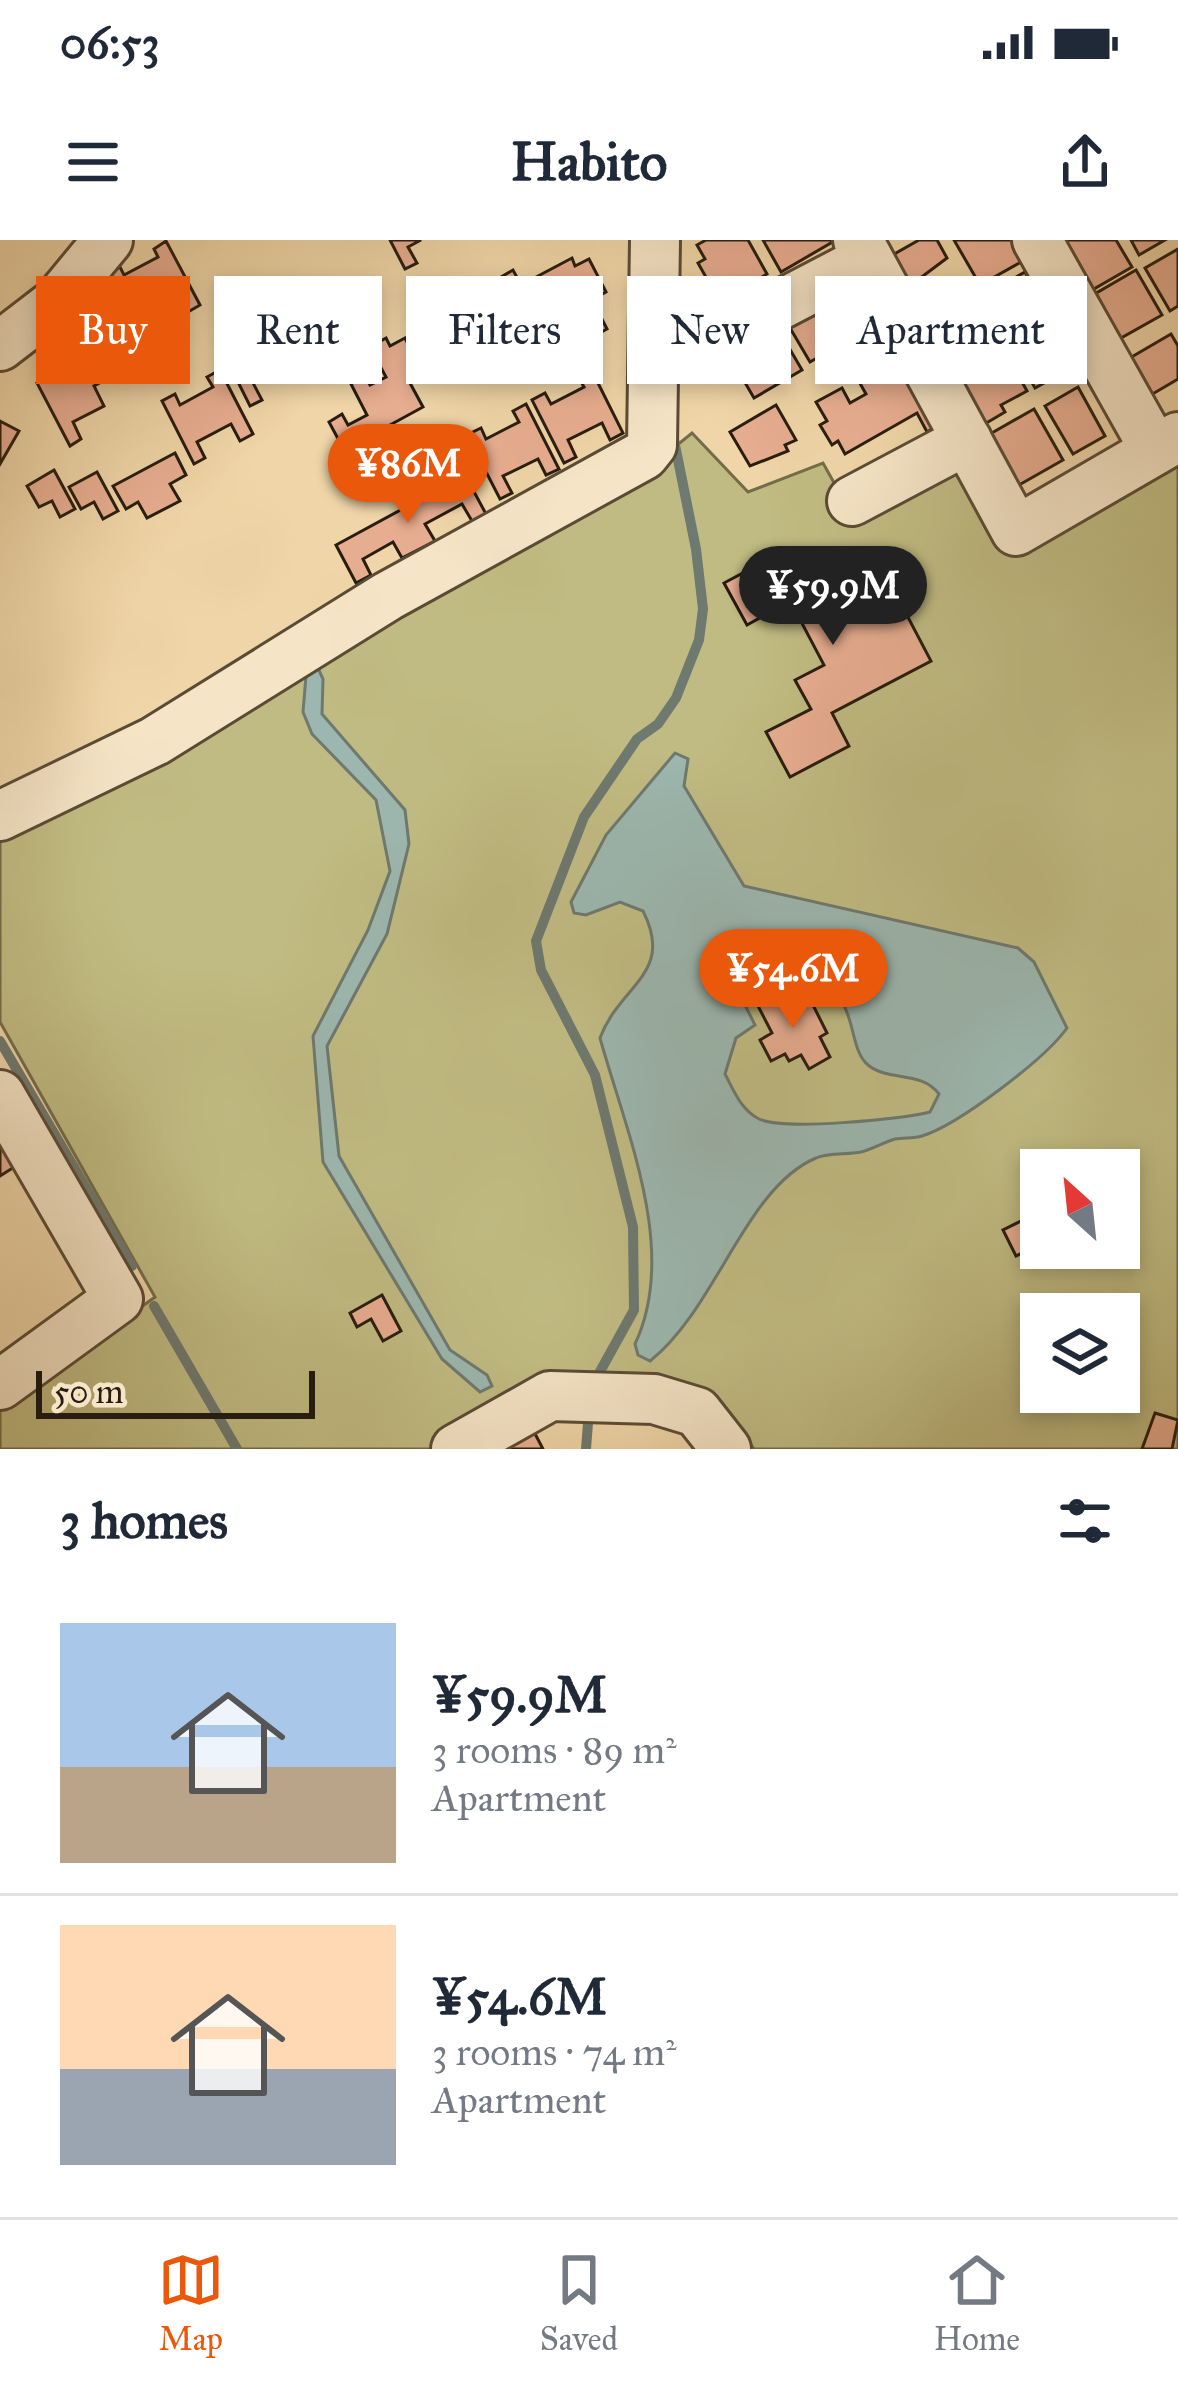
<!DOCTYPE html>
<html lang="en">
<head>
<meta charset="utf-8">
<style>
  body { margin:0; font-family:"IM FELL Great Primer",serif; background:#f6f6f7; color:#1f2937; height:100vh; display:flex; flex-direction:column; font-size:45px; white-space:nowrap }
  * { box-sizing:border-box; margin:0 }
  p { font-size:39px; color:#747a83 }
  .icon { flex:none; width:66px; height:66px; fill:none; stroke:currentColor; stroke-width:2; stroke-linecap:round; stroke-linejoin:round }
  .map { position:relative; height:1209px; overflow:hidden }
  .drawer { display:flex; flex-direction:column; background:#fff; flex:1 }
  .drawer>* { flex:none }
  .top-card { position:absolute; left:36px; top:36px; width:1107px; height:108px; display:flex; gap:24px }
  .needle { width:78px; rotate:333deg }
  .tools { position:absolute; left:1020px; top:909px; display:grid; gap:24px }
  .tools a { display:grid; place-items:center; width:120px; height:120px; border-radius:0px; background:#fff; box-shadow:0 6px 18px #0003; font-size:60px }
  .scale { position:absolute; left:36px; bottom:30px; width:279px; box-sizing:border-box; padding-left:12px; border:6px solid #281d0f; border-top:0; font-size:33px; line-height:42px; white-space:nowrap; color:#281d0f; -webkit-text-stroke:9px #f5e4c6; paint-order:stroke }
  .price { position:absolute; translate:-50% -102px; padding:0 27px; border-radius:42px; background:#ea580c; color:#fff; font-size:39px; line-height:78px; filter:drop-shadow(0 3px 6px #0008) }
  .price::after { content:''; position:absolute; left:50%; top:72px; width:36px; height:27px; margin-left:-18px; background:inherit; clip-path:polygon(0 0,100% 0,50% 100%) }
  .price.active { background:#222; color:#fff }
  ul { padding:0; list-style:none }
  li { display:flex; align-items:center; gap:36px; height:300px; padding:0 60px }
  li+li { border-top:3px solid #e0e1e3 }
  li span { display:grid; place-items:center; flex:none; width:336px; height:240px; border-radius:0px; color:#555 }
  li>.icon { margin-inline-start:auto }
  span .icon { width:144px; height:144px; fill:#fffc; stroke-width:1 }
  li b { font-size:51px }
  h2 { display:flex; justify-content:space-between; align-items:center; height:144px; padding:0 60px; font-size:51px }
  .chip { padding:0 42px; border-radius:0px; background:#fff; box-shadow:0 6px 18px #0003; font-size:42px; line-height:108px }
  .chip.active { background:#ea580c; color:#fff }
  .status { display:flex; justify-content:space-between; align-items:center; height:84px; padding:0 60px; background:#fff; direction:ltr }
  .status svg { height:33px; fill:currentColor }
  header { display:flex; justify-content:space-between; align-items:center; height:156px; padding:0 60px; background:#fff; font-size:54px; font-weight:800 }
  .dock { display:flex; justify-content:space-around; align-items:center; height:168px; border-top:3px solid #e0e1e3; background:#fff; font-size:33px; color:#747a83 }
  .dock a { display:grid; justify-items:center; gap:6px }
  .dock .active { color:#ea580c }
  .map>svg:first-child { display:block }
  .green { fill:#c0bb82; stroke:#746c48; stroke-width:3; fill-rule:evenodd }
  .water { fill:#9cb7af; stroke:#6e796f; stroke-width:3; fill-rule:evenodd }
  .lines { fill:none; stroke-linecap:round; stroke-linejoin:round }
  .stream { stroke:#6e796f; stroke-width:10 }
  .building { fill:#e7ad90; stroke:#281d0f; stroke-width:3 }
  .minor-casing { stroke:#5a4b35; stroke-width:54 }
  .minor { stroke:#f5e4c6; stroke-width:48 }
</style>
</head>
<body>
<div class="status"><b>06:53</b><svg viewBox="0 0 49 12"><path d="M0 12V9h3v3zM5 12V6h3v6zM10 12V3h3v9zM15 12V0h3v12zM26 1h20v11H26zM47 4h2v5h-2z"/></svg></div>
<header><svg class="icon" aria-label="menu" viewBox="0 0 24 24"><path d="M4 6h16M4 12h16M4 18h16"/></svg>Habito<svg class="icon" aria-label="share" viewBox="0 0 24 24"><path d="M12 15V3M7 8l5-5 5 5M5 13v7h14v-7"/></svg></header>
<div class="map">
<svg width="1178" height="1209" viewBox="0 0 1178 1209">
  <rect width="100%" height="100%" fill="#efd5a7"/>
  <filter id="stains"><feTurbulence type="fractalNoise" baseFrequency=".00167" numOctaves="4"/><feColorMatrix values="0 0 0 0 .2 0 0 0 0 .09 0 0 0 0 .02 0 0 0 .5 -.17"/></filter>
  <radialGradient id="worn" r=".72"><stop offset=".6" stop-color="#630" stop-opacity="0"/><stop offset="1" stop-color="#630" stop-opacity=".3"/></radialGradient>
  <path class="green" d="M692,193L748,252L823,223L851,273L956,219L1010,311L1178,215V1209H754L742,1193L636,1144L435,1209H0V1169L155,1057L0,782V592L660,219ZM1041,930H1119V1008H1041ZM1041,1074H1119V1152H1041Z"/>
  <g class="water">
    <polygon points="317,426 323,439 322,474 405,570 409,604 387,694 327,806 339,916 450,1110 487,1135 492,1146 480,1152 442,1119 323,922 313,796 368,690 390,631 376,560 312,494 303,472 306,436"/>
    <path d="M675,513L688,519L684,546L744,646L1018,708L1034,722L1067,788C1045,819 958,885 922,896C913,899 904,897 895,899C884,902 873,909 861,912C847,915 829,912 816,918C745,948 717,1068 650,1121L638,1115L635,1104C679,1011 626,892 600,798C620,744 675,734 643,671L620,662L586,675L574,673L571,662L606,595ZM783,737L793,756L837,754C856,779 851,811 868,825C889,842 920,830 939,854L930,872C900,879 785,891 759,879C741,870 734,851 725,834L736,798L755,785L742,759Z"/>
  </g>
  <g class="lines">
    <g class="stream">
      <polyline points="0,801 132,1026"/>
      <polyline points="154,1066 237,1209"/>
      <polyline points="592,1146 634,1070 633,987 595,835 541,730 536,701 584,577 637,499 658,484 676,458 699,400 703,369 696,309 674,200"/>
      <polyline points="586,1209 589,1170"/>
    </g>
  </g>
  <g class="building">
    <polygon points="390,0 421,0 408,7 417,23 405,29"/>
    <polygon points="706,0 748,0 767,34 720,62 698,23 705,19 697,5"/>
    <polygon points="763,0 836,0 781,32"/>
    <polygon points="919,0 937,0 947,18 907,48 889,17"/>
    <polygon points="954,0 1011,0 1023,21 980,45"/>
    <polygon points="1061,0 1116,0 1132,27 1080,57"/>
    <polygon points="1131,0 1165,0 1139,15"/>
    <polygon points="166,1 200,65 188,72 179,55 143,75 152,90 114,111 124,130 94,146 104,166 73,182 81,199 70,206 37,143 51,136 54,142 73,132 58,106 72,99 75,106 94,96 81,71 116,61 103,37 120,27 124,35 158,17 154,9"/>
    <polygon points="1178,9 1178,66 1170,71 1145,28"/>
    <polygon points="572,18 575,26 589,19 606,52 592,60 607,89 576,106 560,77 543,85 548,93 535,100 526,84 484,106 493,123 467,136 456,114 436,125 419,92 439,82 434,73 460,59 466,69 507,47 501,37 513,30 521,45"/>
    <polygon points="1136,30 1162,75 1112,103 1093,55"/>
    <polygon points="1025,32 1044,65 998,91 979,58"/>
    <polygon points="842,55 850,69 856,65 870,88 862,92 866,100 846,112 841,104 810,122 783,76"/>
    <polygon points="969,58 991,96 956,115 960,122 949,129 927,90 937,85 934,78"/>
    <polygon points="276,72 309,136 296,142 288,126 253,143 262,160 250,166 218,102 231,96 236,106 269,89 264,78"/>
    <polygon points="1052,82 1077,125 1035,148 1011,105"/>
    <polygon points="763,94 768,102 781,94 802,130 754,158 733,122 746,114 741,106"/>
    <polygon points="1171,94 1178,106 1178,139 1144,159 1123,122"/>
    <polygon points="386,98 390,106 405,98 424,135 410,143 423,167 390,185 400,204 366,222 374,238 363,245 329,182 342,174 348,185 367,175 351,144 365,136 370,145 386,137 370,107"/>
    <polygon points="1003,108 1027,151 1001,165 1005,172 983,185 958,141"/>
    <polygon points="880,116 886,127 902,118 940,184 927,192 917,173 845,214 838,201 832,205 820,185 827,181 816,162 842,148 850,163 866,154 853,131"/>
    <polygon points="591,129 623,193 610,200 602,183 568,200 576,217 564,223 532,160 545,153 551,164 584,147 578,136"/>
    <polygon points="220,130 253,194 240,201 231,184 197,202 205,218 194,224 162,161 175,154 180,165 213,147 207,137"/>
    <polygon points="1078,147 1105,196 1073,214 1045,166"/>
    <polygon points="526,164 559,229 546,235 538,219 503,236 512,253 500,259 467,195 481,188 486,199 519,182 513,171"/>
    <polygon points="776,165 796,200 785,205 788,211 750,226 730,192"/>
    <polygon points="1034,169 1063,220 1019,245 1015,238 1009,242 997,221 1004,218 990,194"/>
    <polygon points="0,181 19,191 0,224"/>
    <polygon points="175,213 186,235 170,244 180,261 147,278 138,262 126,269 113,246"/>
    <polygon points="54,230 75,269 60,277 52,261 39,267 27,246"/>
    <polygon points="97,232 118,271 103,279 94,262 81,269 69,247"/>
    <polygon points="465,235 486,274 472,281 462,264 425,284 435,301 402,318 393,302 363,319 371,335 356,343 336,305"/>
    <polygon points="790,308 815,355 879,322 931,421 832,473 849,506 790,537 766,492 811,469 795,440 824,425 785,351 769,360 774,370 747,385 724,343"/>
    <polygon points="782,751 792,771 811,761 827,793 820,797 830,817 809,829 801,815 789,821 785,814 771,821 760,800 772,793 757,764"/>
    <polygon points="0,894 19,924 0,936"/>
    <polygon points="1041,971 1041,1004 1016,1016 1003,990"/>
    <polygon points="382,1055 401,1091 383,1101 371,1079 357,1087 350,1073"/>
    <polygon points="1155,1173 1178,1180 1172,1209 1142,1209"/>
    <polygon points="532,1188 543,1209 493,1209"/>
  </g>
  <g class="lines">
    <g class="minor-casing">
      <g id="minor">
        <polyline points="858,0 1016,291 1178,197"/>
        <polyline points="1037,0 1155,210"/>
        <polyline points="772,69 868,19"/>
        <polyline points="0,106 56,63 108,0"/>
        <polyline points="852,261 967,200"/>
        <polyline points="0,576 155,501 388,356 644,215 652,205 655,0"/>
        <polyline points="0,855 118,1059 0,1145"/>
        <polyline points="456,1209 550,1156 654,1159 697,1172 726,1209"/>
      </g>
    </g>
    <use href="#minor" class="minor"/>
  </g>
  <rect width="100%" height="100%" filter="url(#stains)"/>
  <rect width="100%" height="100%" fill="url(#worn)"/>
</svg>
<div class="tools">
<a><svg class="needle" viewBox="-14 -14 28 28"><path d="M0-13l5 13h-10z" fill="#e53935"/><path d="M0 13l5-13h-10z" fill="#747a83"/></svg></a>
<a><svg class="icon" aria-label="layers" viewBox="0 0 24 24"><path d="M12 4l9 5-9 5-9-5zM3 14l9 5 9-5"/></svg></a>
</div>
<div class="scale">50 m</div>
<b class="price" style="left:408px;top:286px">¥86M</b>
<b class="price active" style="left:833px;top:408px">¥59.9M</b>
<b class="price" style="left:793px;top:791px">¥54.6M</b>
<div class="top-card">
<a class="chip active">Buy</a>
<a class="chip">Rent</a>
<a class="chip">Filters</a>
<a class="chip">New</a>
<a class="chip">Apartment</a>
</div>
</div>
<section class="drawer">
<h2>3 homes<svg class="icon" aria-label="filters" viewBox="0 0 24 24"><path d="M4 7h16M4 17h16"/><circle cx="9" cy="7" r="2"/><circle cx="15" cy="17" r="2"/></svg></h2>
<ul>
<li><span style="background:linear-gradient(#a9c7e8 60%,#b9a48a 0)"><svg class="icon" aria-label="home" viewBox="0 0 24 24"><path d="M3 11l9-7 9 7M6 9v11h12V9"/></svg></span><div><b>¥59.9M</b><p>3 rooms · 89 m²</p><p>Apartment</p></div></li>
<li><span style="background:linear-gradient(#ffd9b3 60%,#9aa5b1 0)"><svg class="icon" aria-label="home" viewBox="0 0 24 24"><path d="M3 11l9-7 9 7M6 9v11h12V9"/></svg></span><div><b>¥54.6M</b><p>3 rooms · 74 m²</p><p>Apartment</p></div></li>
</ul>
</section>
<nav class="dock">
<a class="active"><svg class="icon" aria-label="map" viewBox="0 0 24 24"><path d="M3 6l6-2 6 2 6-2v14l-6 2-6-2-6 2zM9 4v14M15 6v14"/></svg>Map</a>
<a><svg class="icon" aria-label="saved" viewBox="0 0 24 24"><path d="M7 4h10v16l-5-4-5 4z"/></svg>Saved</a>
<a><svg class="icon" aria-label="home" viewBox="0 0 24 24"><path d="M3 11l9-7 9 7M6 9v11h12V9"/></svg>Home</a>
</nav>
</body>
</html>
